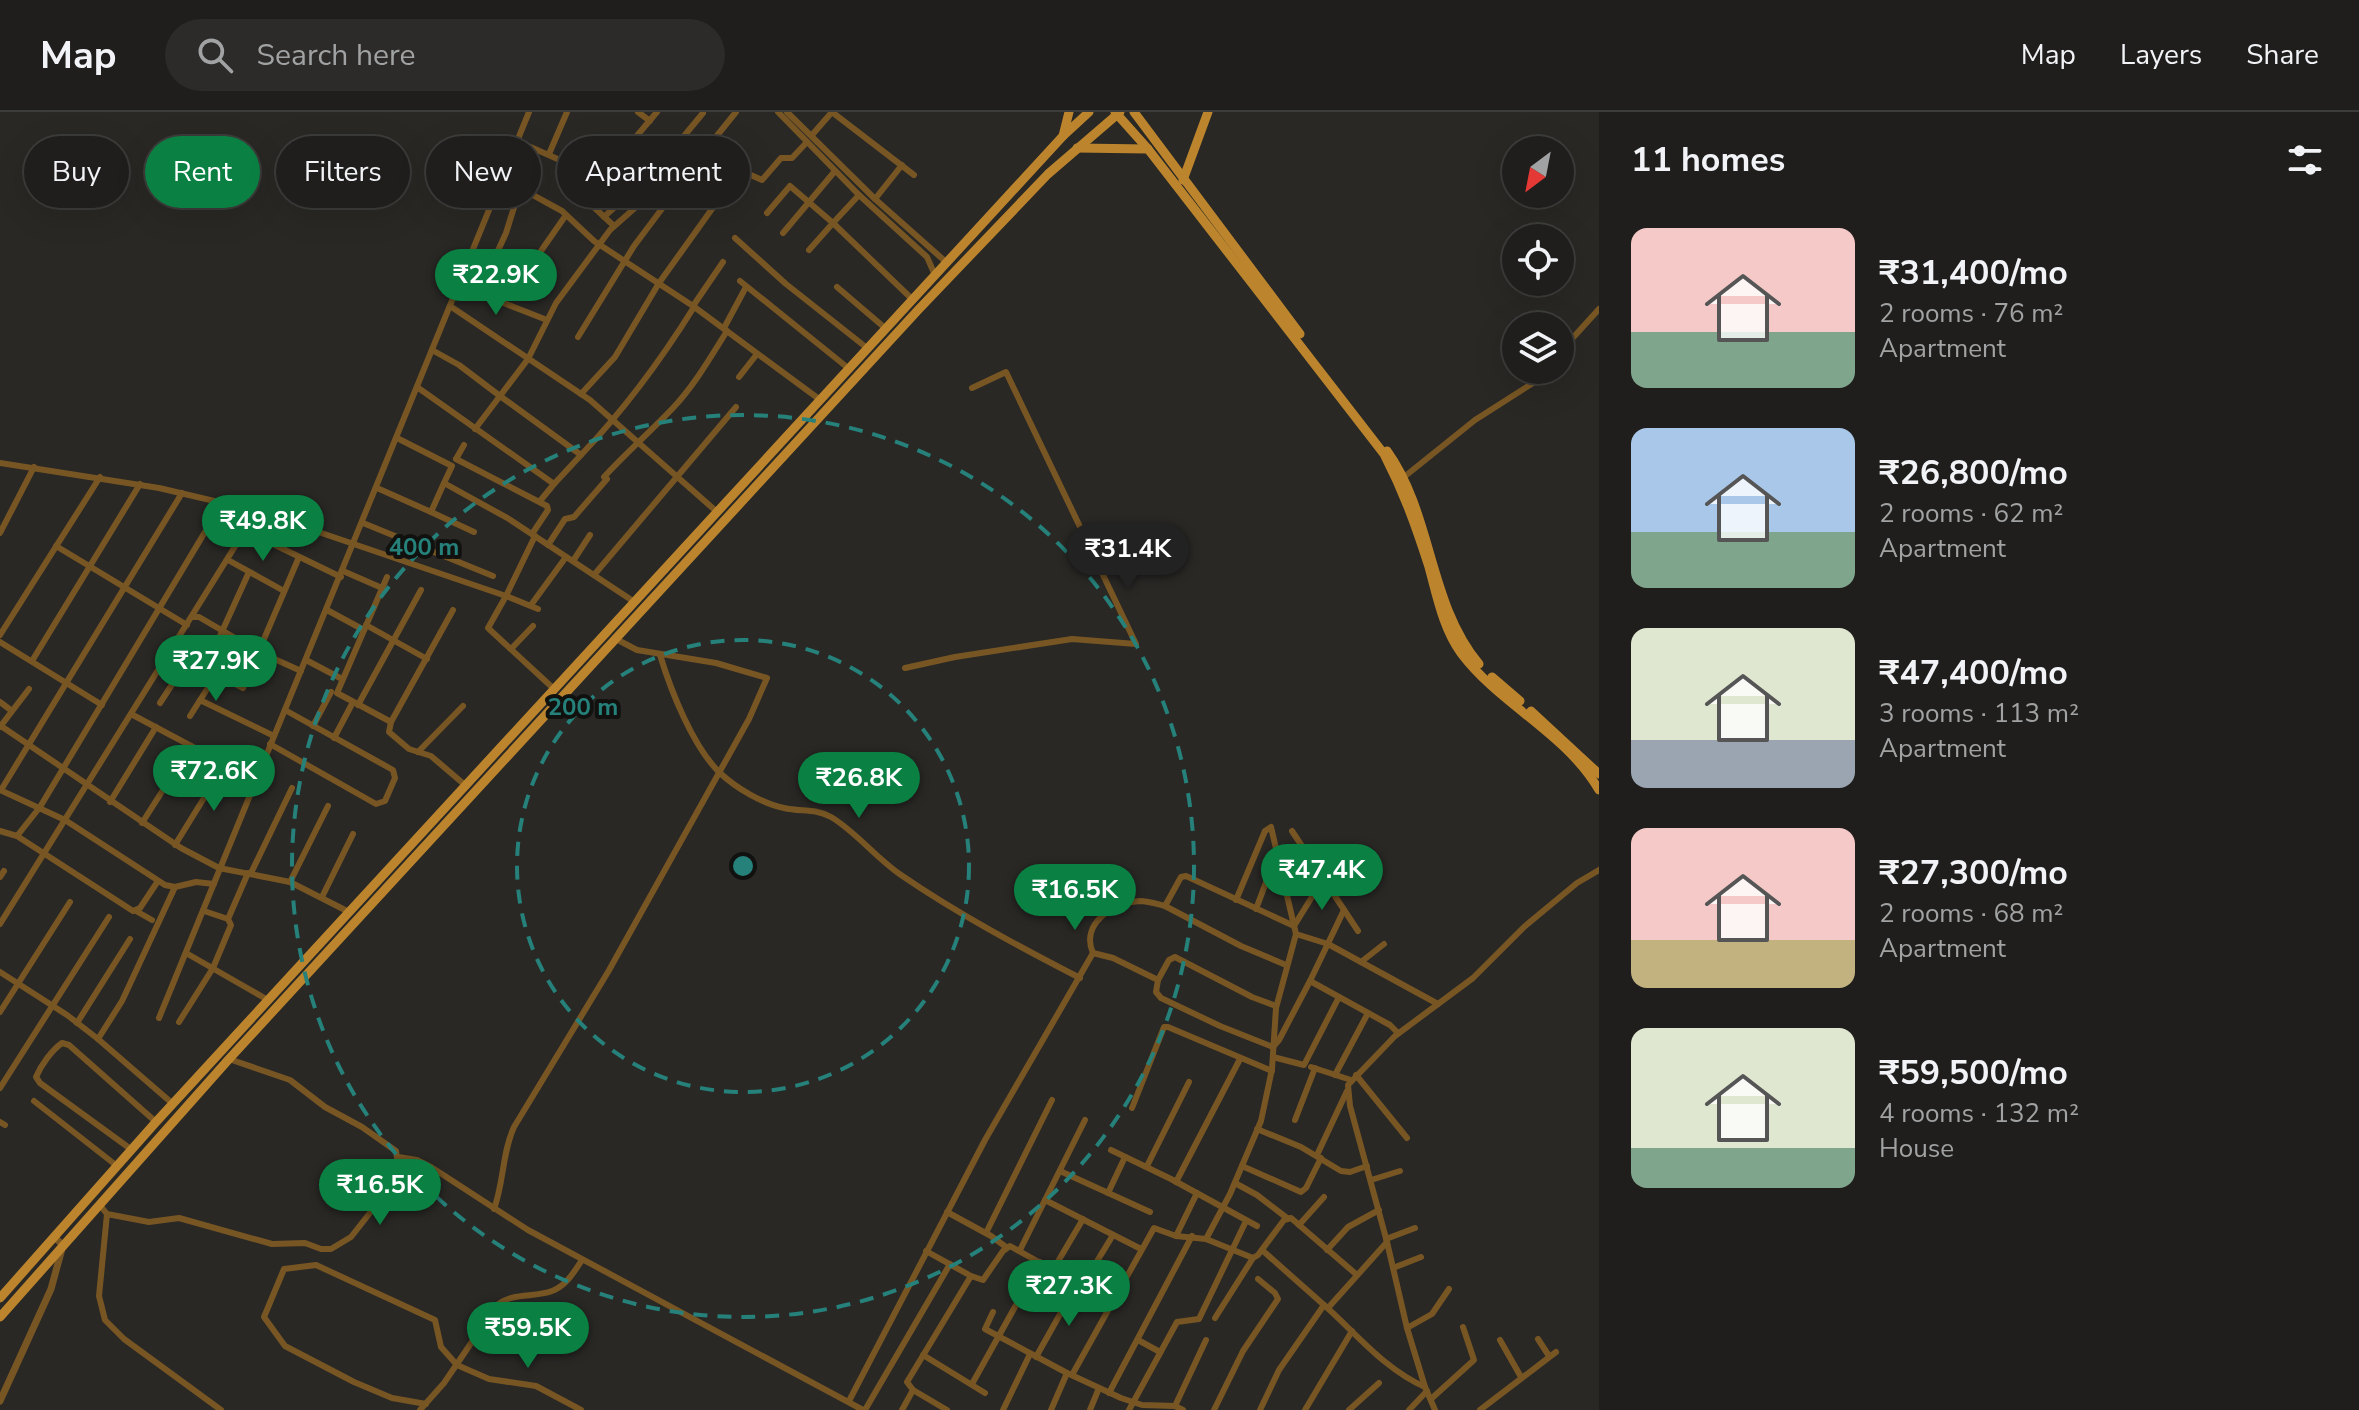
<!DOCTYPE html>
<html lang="en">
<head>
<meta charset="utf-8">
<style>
  body { margin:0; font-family:"Nunito Sans",sans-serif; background:#2c2b29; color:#f1f3f6; height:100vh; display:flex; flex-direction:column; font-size:30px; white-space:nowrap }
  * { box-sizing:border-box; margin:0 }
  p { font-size:26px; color:#a1a2a3 }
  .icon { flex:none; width:44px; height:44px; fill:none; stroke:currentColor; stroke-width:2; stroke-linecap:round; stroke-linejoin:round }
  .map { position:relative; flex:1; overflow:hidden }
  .sheet { display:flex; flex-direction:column; background:#1f1e1c; width:760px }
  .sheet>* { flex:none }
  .hud { position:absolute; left:24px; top:24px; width:760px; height:72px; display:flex; gap:16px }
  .needle { width:52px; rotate:212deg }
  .fabs { position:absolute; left:1502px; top:24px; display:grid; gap:16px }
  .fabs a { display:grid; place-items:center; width:72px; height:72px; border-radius:50%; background:#1f1e1c; box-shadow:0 8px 32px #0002,0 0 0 2px #3c3c3b; font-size:40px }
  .price { position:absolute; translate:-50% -68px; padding:0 18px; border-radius:28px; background:#0b8043; color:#fff; font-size:26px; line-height:52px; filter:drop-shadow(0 2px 4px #0008) }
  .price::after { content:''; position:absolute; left:50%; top:48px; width:24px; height:18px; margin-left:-12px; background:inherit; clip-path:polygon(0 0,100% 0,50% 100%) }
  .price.current { background:#222; color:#fff }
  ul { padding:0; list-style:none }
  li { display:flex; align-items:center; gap:24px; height:200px; padding:0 32px }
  li span { display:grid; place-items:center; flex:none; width:224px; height:160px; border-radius:16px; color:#555 }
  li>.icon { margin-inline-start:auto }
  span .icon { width:96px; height:96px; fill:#fffc; stroke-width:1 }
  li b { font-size:34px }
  h2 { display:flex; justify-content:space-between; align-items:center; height:96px; padding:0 32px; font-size:34px }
  .pill { padding:0 28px; border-radius:36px; background:#1f1e1c; box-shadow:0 8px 32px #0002,0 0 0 2px #3c3c3b; font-size:28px; line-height:72px }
  .pill.current { background:#0b8043; color:#fff }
  header { display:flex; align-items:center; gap:48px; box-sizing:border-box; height:112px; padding:0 40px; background:#1f1e1c; border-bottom:2px solid #3c3c3b }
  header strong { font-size:38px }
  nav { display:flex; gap:44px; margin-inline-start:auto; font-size:28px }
  .search { width:560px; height:72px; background:#2c2b29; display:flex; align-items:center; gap:20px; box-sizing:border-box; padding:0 28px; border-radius:44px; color:#a1a2a3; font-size:30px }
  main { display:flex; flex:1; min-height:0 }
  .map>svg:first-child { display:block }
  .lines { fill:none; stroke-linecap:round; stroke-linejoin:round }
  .minor { stroke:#785624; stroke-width:6 }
  .tertiary { stroke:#785624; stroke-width:7 }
  .primary { stroke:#bc852d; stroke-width:9 }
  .ring { fill:none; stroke:#25817a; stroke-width:4; stroke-dasharray:14 10 }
  .centre { fill:#25817a; stroke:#111110; stroke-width:4 }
  .ring-label { font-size:24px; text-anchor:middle; font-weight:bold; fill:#25817a; stroke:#111110; stroke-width:8; stroke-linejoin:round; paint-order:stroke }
</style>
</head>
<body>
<header>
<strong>Map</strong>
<div class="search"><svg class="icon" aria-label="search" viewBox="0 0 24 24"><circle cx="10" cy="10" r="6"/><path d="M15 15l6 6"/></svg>Search here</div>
<nav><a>Map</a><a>Layers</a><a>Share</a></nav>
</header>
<main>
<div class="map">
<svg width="1599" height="1298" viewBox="0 0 1599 1298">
  <rect width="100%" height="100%" fill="#292825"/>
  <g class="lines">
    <g class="minor">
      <polyline points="638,0 650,9"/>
      <polyline points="778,0 859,83"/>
      <polyline points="787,0 875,87 946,150"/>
      <polyline points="832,0 914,63"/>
      <polyline points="812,23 832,0"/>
      <polyline points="517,29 580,57"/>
      <polyline points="710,33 744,60 762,68 781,46 792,46 807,30"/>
      <polyline points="549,42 567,0"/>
      <polyline points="502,66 562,99 594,129 693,194 819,287"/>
      <polyline points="676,68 711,31 736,0"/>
      <polyline points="875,87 902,53"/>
      <polyline points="767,101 790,74 833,111 809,138"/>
      <polyline points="604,105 660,53 703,1"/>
      <polyline points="614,114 584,86 657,0"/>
      <polyline points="783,121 835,59"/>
      <polyline points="735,126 786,172 867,236"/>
      <polyline points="486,165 506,121 520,76"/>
      <polyline points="740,169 848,256"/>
      <polyline points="460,170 501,190 547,208"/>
      <polyline points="837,175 885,216"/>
      <polyline points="509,185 566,103"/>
      <polyline points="912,187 833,111 859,83 927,145 935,163"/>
      <polyline points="450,194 590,288 716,399"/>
      <polyline points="693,194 723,150"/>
      <polyline points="432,238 459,253 500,284 528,247 556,191 610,118 671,64 679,74 634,134 578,225"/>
      <polyline points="1560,240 1599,197"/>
      <polyline points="739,265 757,242"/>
      <polyline points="417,275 554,372 540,389"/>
      <polyline points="581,282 615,245 659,171 727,76"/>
      <path d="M475,317L500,284L581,343C624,298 661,248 694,195"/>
      <polyline points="397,326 452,354 444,371 509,407 633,489"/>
      <polyline points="456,347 547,394 548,398 532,422"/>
      <polyline points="456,347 464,333"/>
      <polyline points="0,351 159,376 257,399 506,484 488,516 554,577"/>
      <path d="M604,365C626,341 650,320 672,297C694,274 710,246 727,219L724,216L746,175"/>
      <polyline points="1404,365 1475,308 1533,271 1545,258"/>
      <polyline points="554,372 581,343"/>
      <polyline points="377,376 431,400 444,371"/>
      <polyline points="431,400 474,420"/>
      <polyline points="363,411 493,464"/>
      <polyline points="246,419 341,465"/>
      <polyline points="0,421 34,355"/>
      <polyline points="535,424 506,484 538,497"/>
      <polyline points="548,433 565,407 574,405 607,367"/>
      <polyline points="56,434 187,513"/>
      <polyline points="228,448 284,479"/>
      <polyline points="573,449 590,423"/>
      <polyline points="343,459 382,476"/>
      <polyline points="594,463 736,295"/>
      <polyline points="387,465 337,581 391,610"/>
      <polyline points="531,493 566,445"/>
      <polyline points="327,498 364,518"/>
      <polyline points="453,498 391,610 389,620 409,637 431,644 465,673"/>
      <polyline points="192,505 199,505 259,540 301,559"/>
      <polyline points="366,513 427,547"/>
      <polyline points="0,523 100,365"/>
      <polyline points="0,530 102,593"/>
      <polyline points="511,537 533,514"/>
      <polyline points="171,539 243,576 299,445"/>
      <path d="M660,543C671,579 693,635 720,661C736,676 763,692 784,696C801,700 815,696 831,705C855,719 876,746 901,763C958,802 1018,834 1080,866"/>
      <polyline points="306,548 342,567"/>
      <polyline points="32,549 140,372"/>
      <polyline points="905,556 955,545 1072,527 1136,532 1006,260 972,276"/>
      <polyline points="205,557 249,460"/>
      <polyline points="200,588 274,624"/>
      <polyline points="0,590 12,599"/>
      <polyline points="160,591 188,548"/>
      <polyline points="358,593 421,478"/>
      <polyline points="131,602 255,668"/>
      <polyline points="190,604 216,563"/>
      <polyline points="1,614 181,736 219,756 290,770 349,800"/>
      <polyline points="313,614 331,580"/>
      <polyline points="0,615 29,577"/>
      <polyline points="334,626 353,590"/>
      <polyline points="270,632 376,692 385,689 395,666 393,658 285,598"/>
      <polyline points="418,640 463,594"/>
      <polyline points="0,678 65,708 165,773 175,775 196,770 214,772"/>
      <polyline points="1,678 182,381"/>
      <polyline points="110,690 156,615"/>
      <polyline points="142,711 191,634"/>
      <polyline points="0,719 17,724 133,799 140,796 158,769"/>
      <polyline points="1292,719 1358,819"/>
      <polyline points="17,724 40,695 223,390"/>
      <polyline points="175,733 225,652"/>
      <polyline points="251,761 292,676"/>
      <polyline points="0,765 4,759"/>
      <polyline points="290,770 328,694"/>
      <polyline points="1284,771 1302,734"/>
      <polyline points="322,785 353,722"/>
      <polyline points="1236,788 1265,719 1271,715 1296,822 1328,832 1438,892"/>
      <polyline points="1165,794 1181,765 1186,764 1294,814 1323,767"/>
      <polyline points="1256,797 1277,741"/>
      <polyline points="1344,798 1310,869 1390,913 1398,921"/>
      <polyline points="136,799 152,808"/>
      <polyline points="228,807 248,761"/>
      <polyline points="0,812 257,399"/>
      <polyline points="186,841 268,888"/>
      <polyline points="1361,850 1384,832"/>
      <path d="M1286,853L1241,834L1165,794C1157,792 1148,789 1140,789C1113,790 1080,812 1093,841L1113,846L1158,868L1156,880L1161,886L1220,914L1273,935L1279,928L1310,869"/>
      <polyline points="0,860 67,903 98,927 173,992"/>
      <polyline points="1158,868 1169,848 1175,845 1252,885 1276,894"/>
      <polyline points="0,900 70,790"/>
      <polyline points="159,906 529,0"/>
      <polyline points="179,910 213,856 231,813 228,807 204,799"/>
      <polyline points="77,911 130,827"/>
      <polyline points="98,927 122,889 175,775"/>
      <polyline points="1273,945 1304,953 1339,885"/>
      <polyline points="1311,955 1351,968"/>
      <polyline points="1335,963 1368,901"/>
      <polyline points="1356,963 1407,1026"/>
      <polyline points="0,976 109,805"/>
      <polyline points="34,989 117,1054"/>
      <polyline points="1132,996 1164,915 1168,915 1272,959"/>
      <polyline points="1295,1008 1315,956"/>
      <polyline points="0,1010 5,1013"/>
      <polyline points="1257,1017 1301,1035 1341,1059 1350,1060 1367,1054"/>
      <path d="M132,1038L40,971L36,965C41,953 52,938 62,931L69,933L156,1010"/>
      <polyline points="1111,1038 1171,1067 1257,1114"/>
      <polyline points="1317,1043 1347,979"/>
      <polyline points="398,1045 417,1048 431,1055 528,1118 863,1298"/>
      <polyline points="1147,1054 1189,970"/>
      <polyline points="1242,1054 1301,1080 1306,1076 1321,1046"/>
      <polyline points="1060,1059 1150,1100"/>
      <polyline points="1371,1068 1400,1059"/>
      <polyline points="1176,1070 1240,947"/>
      <polyline points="1235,1071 1257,1083 1287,1106"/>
      <polyline points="1108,1081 1125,1045"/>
      <polyline points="1045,1088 1141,1137"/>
      <polyline points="99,1092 107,1102 99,1184 105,1208 124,1227 221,1298"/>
      <path d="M494,1097C504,1070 502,1041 514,1015L608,860L749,607L767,566L716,551L637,538L616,527"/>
      <polyline points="947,1100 991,1124 1006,1135"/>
      <polyline points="107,1102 149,1110 179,1106 272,1132 305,1131 321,1137 331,1137 351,1125 384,1083 398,1052 396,1039 362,1015 325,995 290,968 229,947"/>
      <polyline points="1299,1113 1324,1085"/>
      <polyline points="986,1121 1052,988"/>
      <polyline points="1176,1124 1197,1081"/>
      <polyline points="1206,1127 1230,1082 1261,1009 1272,957 1276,896 1296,822"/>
      <polyline points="1386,1127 1415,1116"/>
      <polyline points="1020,1138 1085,1008"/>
      <polyline points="1262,1138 1324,1193"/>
      <polyline points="1327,1138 1348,1115 1379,1098"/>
      <polyline points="926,1139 971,1164"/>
      <polyline points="1393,1156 1421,1145"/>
      <polyline points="1053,1158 1083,1107"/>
      <polyline points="1328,1196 1387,1130"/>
      <polyline points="993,1200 985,1217 1067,1261 1121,1286 1142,1293 1175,1294 1183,1298"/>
      <polyline points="1215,1206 1253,1146"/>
      <polyline points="1407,1216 1432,1202 1449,1177"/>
      <polyline points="1538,1227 1549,1244"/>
      <polyline points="1138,1228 1160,1240"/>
      <polyline points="1500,1228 1521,1265"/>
      <polyline points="923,1243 985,1281"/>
      <polyline points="1036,1245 1077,1172"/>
      <polyline points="1072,1263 1154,1116 1176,1124 1206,1127 1253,1146 1258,1143 1284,1108 1291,1106 1357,1163"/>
      <polyline points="972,1272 1040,1150"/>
      <polyline points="1425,1275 1407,1216 1387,1130 1350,994 1348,973 1395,924 1473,866 1524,815 1577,771 1599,758"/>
      <polyline points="1109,1281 1192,1124"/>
      <polyline points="1431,1287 1474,1248 1463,1215"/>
      <polyline points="849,1289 985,1028 1093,841"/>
      <polyline points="426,1292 392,1286 354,1270 285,1234 264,1205 284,1157 316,1153 435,1208 441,1235 457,1253 489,1267 536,1274 581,1298"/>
      <polyline points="1175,1294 1206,1228"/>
      <path d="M420,1298L444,1271L497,1193C513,1180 534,1186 552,1179C566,1174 574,1160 582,1148"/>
      <polyline points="865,1298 950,1152"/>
      <polyline points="902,1298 913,1278"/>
      <polyline points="947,1298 913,1278 907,1270 971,1164 983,1168 1003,1139 1010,1134 1082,1174 1113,1123"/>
      <polyline points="1003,1298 1030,1242"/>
      <polyline points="1051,1298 1067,1261"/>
      <polyline points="1090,1298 1099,1276"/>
      <polyline points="1129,1298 1177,1210 1199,1207 1246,1109"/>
      <polyline points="1214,1298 1243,1239 1278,1187 1275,1181 1258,1167"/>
      <path d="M1260,1298L1279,1258L1324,1193C1356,1221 1384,1257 1425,1275L1435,1298"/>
      <polyline points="1305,1298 1352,1219"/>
      <polyline points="1349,1298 1379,1271"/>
      <polyline points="1409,1298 1427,1279"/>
      <polyline points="1480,1298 1556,1240"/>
    </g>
    <polyline class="tertiary" points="0,1289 51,1177 63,1133 54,1125"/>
    <g class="primary">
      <path d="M1115,0L1148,37L1384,342C1404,381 1416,414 1429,455C1437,484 1443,516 1461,541C1500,593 1566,621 1599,678"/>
      <polyline points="1134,0 1300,222"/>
      <polyline points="1063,24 1069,0"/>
      <polyline points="1077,36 1148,37"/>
      <polyline points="1183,68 1208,0"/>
      <path d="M1387,339C1433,403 1428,491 1479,552"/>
      <polyline points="1492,565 1520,589"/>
      <polyline points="1531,599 1599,662"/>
      <polyline points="0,1186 156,1010 1063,24 1089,0"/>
      <polyline points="0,1205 229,947 919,197 1048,62 1120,0"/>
    </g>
  </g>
  <g class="ring">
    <circle cx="743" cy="754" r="226"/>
    <circle cx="743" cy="754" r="451"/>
  </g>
  <circle cx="743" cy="754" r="12" class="centre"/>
  <g class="ring-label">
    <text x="424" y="443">400 m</text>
    <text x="583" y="603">200 m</text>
  </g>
</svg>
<div class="fabs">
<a><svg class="needle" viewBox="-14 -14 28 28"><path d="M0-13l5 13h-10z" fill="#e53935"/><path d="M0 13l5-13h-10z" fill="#a1a2a3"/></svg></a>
<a><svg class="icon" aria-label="locate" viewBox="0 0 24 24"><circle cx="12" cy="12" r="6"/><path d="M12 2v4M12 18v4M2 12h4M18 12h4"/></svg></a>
<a><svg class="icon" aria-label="layers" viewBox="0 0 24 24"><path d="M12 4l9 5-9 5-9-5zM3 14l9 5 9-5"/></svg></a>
</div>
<b class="price" style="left:496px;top:205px">₹22.9K</b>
<b class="price" style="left:263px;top:451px">₹49.8K</b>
<b class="price current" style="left:1128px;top:479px">₹31.4K</b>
<b class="price" style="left:216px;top:591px">₹27.9K</b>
<b class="price" style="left:214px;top:701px">₹72.6K</b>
<b class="price" style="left:859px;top:708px">₹26.8K</b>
<b class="price" style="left:1322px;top:800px">₹47.4K</b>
<b class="price" style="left:1075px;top:820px">₹16.5K</b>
<b class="price" style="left:380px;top:1115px">₹16.5K</b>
<b class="price" style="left:1069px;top:1216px">₹27.3K</b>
<b class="price" style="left:528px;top:1258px">₹59.5K</b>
<div class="hud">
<a class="pill">Buy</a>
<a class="pill current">Rent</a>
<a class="pill">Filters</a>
<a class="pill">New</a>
<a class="pill">Apartment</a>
</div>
</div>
<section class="sheet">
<h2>11 homes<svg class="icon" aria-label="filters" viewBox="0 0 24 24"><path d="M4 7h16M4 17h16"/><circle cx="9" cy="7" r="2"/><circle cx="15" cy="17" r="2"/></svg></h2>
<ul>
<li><span style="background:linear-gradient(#f6c9c9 65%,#7fa58c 0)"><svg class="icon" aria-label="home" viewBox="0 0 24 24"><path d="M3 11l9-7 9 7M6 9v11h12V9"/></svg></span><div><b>₹31,400/mo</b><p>2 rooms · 76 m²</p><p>Apartment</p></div></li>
<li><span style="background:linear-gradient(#a9c7e8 65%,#7fa58c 0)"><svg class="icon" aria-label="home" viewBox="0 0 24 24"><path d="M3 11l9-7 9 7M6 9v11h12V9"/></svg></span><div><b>₹26,800/mo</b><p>2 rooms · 62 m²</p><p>Apartment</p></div></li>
<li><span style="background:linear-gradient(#dfe7d0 70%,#9aa5b1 0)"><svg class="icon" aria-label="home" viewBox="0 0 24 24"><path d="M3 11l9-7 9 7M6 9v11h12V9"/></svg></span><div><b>₹47,400/mo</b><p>3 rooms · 113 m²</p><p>Apartment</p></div></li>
<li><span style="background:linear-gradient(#f6c9c9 70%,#c2b280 0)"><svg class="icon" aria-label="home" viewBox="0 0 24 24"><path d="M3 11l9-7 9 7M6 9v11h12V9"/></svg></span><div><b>₹27,300/mo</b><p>2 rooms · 68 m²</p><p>Apartment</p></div></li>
<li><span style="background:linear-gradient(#dfe7d0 75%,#7fa58c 0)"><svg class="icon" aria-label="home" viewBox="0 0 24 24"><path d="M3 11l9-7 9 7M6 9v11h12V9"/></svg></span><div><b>₹59,500/mo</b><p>4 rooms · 132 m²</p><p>House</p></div></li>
</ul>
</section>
</main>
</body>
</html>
